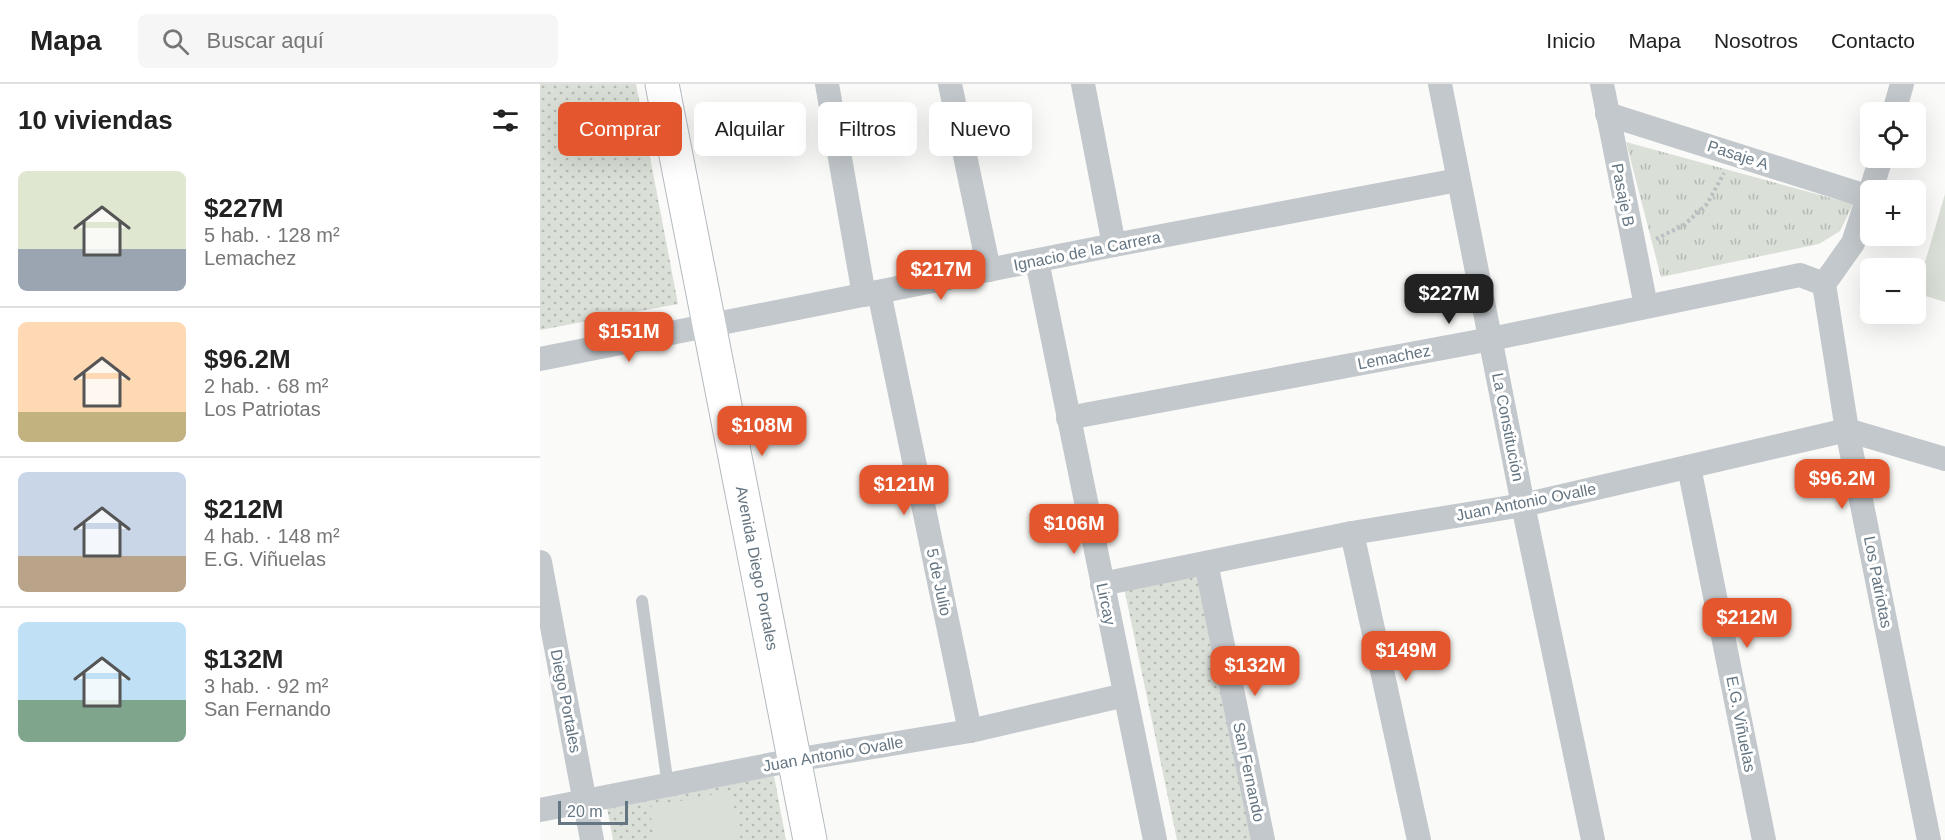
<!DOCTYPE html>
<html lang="es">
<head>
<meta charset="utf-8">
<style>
  body { margin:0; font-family:Helvetica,sans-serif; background:#f6f6f6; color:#222; height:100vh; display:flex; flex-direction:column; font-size:22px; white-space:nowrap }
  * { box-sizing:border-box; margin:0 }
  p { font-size:20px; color:#767676 }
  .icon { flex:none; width:33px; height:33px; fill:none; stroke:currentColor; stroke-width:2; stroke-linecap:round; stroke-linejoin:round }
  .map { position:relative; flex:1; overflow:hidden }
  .details { display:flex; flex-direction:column; background:#fff; width:540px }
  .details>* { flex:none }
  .banner { position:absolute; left:18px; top:18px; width:570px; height:54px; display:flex; gap:12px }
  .tools { position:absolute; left:1320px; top:18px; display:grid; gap:12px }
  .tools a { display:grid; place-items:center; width:66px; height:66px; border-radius:9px; background:#fff; box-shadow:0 6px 24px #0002; font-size:30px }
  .scale { position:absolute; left:18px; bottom:15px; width:70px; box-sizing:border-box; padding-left:6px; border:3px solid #657683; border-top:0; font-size:16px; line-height:21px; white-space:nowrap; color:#657683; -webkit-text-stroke:4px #fff; paint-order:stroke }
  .price { position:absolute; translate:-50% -51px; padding:0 14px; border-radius:12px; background:#e4572e; color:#fff; font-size:20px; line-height:39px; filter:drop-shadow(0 2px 3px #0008) }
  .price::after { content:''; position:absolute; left:50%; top:36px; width:18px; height:14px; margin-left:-9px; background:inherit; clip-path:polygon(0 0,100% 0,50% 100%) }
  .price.active { background:#222; color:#fff }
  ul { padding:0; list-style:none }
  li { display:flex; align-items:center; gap:18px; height:150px; padding:0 18px }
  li+li { border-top:2px solid #e0e0e0 }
  li span { display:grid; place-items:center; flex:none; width:168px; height:120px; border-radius:9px; color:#555 }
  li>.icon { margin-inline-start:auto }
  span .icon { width:72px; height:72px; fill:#fffc; stroke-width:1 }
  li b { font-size:26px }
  h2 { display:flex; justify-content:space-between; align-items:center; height:72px; padding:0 18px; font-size:26px }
  .chip { padding:0 21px; border-radius:9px; background:#fff; box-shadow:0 6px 24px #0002; font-size:21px; line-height:54px }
  .chip.active { background:#e4572e; color:#fff }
  header { display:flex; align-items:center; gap:36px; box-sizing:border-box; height:84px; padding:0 30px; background:#fff; border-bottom:2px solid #e0e0e0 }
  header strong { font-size:28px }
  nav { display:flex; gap:33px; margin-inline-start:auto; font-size:21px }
  .search { width:420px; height:54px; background:#f6f6f6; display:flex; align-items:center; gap:15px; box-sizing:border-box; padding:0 21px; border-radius:9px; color:#767676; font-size:22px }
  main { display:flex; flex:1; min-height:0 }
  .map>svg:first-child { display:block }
  .grass { fill:url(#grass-tufts) }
  .park { fill:url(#park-dots) }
  .pitch { fill:#dadfd7 }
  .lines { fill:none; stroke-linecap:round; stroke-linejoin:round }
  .secondary-casing { stroke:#b3babf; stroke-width:35 }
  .path { stroke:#bbbfc2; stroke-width:4; stroke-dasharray:3 3; stroke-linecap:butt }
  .lane { stroke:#c3c8cc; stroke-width:12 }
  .street { stroke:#c3c8cc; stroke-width:24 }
  .secondary { stroke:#fff; stroke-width:33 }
  .labels { text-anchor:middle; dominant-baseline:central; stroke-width:6; stroke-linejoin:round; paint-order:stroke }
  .street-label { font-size:16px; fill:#657683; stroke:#fff }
</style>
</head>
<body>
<header>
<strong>Mapa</strong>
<div class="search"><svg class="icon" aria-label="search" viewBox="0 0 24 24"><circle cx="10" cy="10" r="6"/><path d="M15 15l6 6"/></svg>Buscar aquí</div>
<nav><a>Inicio</a><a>Mapa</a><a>Nosotros</a><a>Contacto</a></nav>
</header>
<main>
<section class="details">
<h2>10 viviendas<svg class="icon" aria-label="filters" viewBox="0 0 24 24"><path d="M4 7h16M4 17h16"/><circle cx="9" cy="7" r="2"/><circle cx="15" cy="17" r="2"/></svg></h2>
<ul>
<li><span style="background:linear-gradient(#dfe7d0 65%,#9aa5b1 0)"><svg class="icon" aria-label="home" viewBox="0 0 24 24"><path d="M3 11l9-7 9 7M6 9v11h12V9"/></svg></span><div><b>$227M</b><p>5 hab. · 128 m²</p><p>Lemachez</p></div></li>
<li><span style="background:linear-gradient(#ffd9b3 75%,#c2b280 0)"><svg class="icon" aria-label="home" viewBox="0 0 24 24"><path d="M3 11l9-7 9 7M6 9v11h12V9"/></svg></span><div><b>$96.2M</b><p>2 hab. · 68 m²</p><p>Los Patriotas</p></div></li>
<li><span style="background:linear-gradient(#c9d6e8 70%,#b9a48a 0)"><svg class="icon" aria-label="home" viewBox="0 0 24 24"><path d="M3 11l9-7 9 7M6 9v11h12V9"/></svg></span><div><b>$212M</b><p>4 hab. · 148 m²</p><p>E.G. Viñuelas</p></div></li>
<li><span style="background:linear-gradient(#bfe0f5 65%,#7fa58c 0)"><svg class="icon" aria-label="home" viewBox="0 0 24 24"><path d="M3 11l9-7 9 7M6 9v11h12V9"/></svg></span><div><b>$132M</b><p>3 hab. · 92 m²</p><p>San Fernando</p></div></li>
</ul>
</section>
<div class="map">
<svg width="1405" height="756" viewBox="0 0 1405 756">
  <defs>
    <pattern id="grass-tufts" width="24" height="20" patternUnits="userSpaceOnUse" patternTransform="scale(1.5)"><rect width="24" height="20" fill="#dadfd7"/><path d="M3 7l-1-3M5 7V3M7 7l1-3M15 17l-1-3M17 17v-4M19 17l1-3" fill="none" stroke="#b4b9b4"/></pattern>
    <pattern id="park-dots" width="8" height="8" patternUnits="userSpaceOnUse" patternTransform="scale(1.5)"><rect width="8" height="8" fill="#dadfd7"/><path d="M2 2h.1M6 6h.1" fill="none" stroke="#b4b9b4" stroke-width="1.8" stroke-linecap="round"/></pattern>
  </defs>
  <rect width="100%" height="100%" fill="#fafaf8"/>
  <polygon class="grass" points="1086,58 1313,120 1300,147 1279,160 1121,193"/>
  <g class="park">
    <polygon points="0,0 96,0 138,220 0,246"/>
    <polygon points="661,487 711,756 637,756 583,499"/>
    <polygon points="234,692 246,756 73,756 67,724"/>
  </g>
  <g class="pitch">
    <polygon points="1405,110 1405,218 1376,209"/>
    <polygon points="191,707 201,756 115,756 109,723"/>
  </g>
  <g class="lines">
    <g class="secondary-casing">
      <polyline id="secondary" points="122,0 270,756"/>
    </g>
    <polyline class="path" points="1116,155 1144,141 1167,120 1184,89"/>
    <polyline class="lane" points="102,517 128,702"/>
    <g class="street">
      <polyline points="287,0 324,211"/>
      <polyline points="410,0 449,186"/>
      <polyline points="543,0 574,161"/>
      <polyline points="900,0 983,421 1053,756"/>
      <polyline points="1062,0 1106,222"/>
      <polyline points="1354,28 1362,0"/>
      <polyline points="1067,30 1329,113"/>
      <polyline points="1331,106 1341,74"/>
      <polyline points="1330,107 1313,159 1284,200 1307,346 1389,756"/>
      <polyline points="497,177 615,756"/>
      <polyline points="339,208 430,647"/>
      <polyline points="0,275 574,161 918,96"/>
      <polyline points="528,334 951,255 1260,191 1284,200"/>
      <polyline points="1149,383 1224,756"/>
      <polyline points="812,449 879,756"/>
      <polyline points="0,478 52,756"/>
      <polyline points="666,479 723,756"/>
      <polyline points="562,500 812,449 983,421 1307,346 1405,375"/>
      <polyline points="0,726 254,676 430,647 585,611"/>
    </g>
    <use href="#secondary" class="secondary"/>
  </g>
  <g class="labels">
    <g class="street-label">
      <text transform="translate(1198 71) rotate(18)">Pasaje A</text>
      <text transform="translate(1083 111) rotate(79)">Pasaje B</text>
      <text transform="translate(547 167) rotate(-11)">Ignacio de la Carrera</text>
      <text transform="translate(854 273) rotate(-11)">Lemachez</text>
      <text transform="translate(968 343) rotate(79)">La Constitución</text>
      <text transform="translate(986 418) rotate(-11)">Juan Antonio Ovalle</text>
      <text transform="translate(217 484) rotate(79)">Avenida Diego Portales</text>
      <text transform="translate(399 498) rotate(78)">5 de Julio</text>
      <text transform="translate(1338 498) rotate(79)">Los Patriotas</text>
      <text transform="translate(566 520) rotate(78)">Lircay</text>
      <text transform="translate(26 617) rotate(79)">Diego Portales</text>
      <text transform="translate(1201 640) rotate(79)">E.G. Viñuelas</text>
      <text transform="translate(293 670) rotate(-10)">Juan Antonio Ovalle</text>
      <text transform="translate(709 688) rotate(78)">San Fernando</text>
    </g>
  </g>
</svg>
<div class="tools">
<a><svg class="icon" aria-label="locate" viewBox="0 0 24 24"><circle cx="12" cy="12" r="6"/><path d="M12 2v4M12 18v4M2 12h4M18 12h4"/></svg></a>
<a>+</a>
<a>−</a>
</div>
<div class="scale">20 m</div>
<b class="price" style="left:401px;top:217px">$217M</b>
<b class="price active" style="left:909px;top:241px">$227M</b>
<b class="price" style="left:89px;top:279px">$151M</b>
<b class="price" style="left:222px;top:373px">$108M</b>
<b class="price" style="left:1302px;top:426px">$96.2M</b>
<b class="price" style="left:364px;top:432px">$121M</b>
<b class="price" style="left:534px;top:471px">$106M</b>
<b class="price" style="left:1207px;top:565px">$212M</b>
<b class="price" style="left:866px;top:598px">$149M</b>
<b class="price" style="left:715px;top:613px">$132M</b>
<div class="banner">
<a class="chip active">Comprar</a>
<a class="chip">Alquilar</a>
<a class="chip">Filtros</a>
<a class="chip">Nuevo</a>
</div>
</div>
</main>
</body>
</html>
